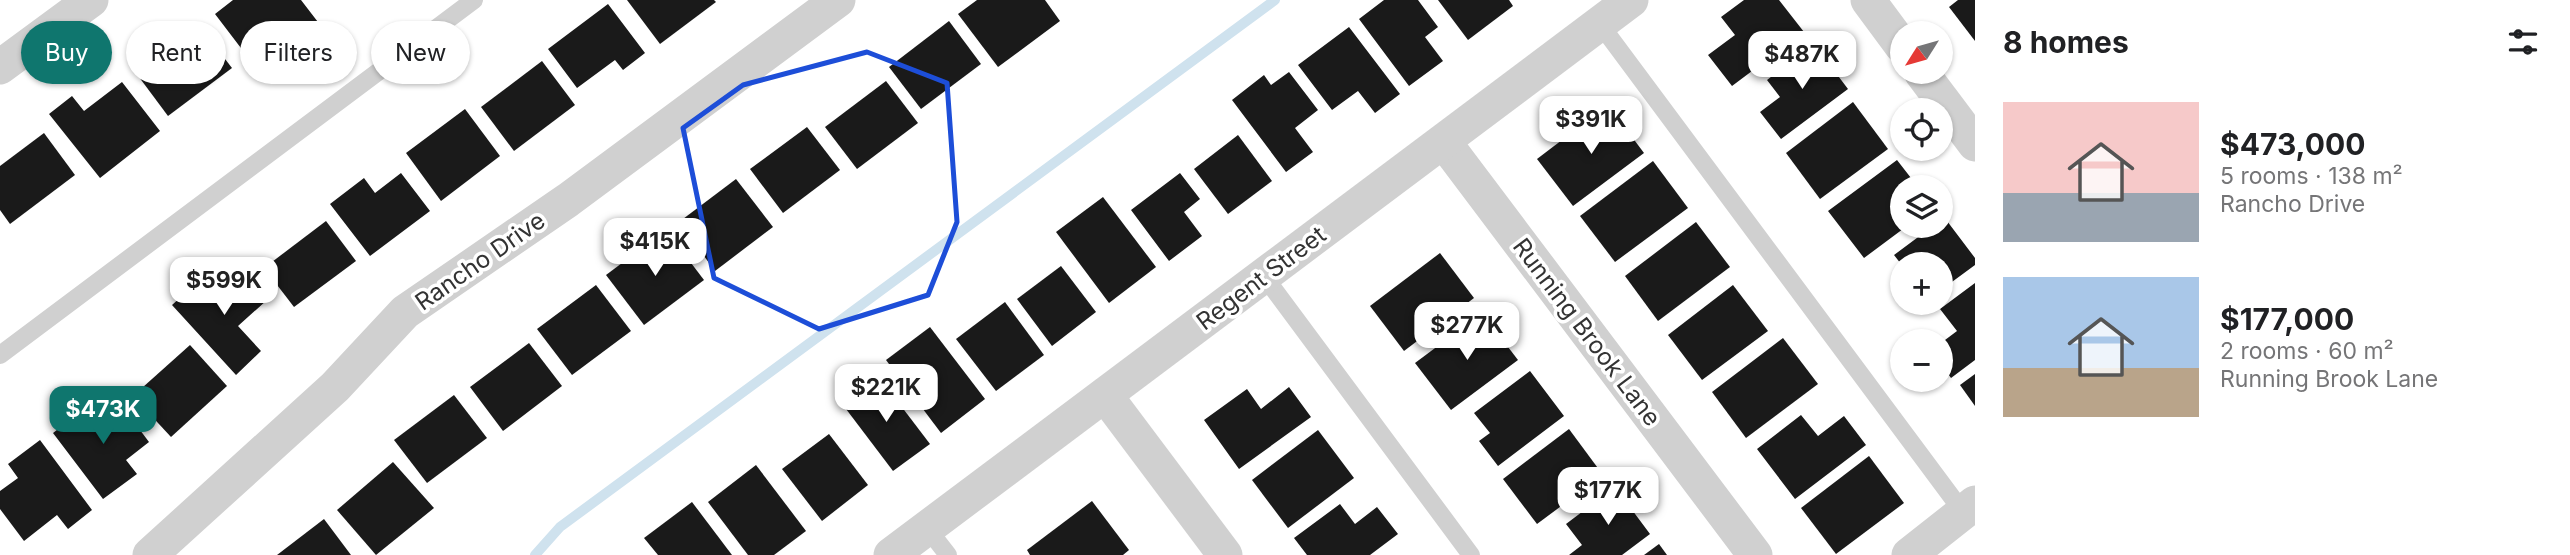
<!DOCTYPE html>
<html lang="en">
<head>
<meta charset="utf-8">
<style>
  body { margin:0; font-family:Inter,sans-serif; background:#f6f6f6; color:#202124; height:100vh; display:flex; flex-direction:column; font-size:26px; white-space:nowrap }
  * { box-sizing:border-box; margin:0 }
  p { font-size:23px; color:#757577 }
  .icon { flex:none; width:38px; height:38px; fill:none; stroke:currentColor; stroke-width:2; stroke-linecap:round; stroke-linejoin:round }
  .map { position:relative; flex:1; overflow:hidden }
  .side { display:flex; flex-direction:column; background:#fff; width:595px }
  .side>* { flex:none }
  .banner { position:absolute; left:21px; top:21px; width:665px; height:63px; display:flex; gap:14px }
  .needle { width:46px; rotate:233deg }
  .tools { position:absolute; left:1890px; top:21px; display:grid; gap:14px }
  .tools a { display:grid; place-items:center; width:63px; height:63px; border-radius:50%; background:#fff; box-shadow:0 2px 5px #0004; font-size:35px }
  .price { position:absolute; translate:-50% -60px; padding:0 16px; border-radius:14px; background:#fff; color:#222; font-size:23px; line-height:46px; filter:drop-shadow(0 2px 4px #0008) }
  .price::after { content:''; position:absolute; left:50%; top:42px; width:21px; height:16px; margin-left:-10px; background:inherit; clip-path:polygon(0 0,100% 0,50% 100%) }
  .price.active { background:#0f766e; color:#fff }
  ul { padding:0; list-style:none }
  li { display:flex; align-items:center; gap:21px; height:175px; padding:0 28px }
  li span { display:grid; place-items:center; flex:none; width:196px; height:140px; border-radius:0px; color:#555 }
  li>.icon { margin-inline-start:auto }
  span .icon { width:84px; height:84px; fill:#fffc; stroke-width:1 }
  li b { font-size:30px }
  h2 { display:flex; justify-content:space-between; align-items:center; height:84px; padding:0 28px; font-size:30px }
  .pill { padding:0 24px; border-radius:32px; background:#fff; box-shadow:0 2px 5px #0004; font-size:24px; line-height:63px }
  .pill.active { background:#0f766e; color:#fff }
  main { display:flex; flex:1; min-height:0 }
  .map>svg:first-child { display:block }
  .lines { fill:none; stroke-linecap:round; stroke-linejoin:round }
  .stream { stroke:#cfe2ee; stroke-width:10 }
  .building { fill:#1a1a1a }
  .service { stroke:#d0d0d0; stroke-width:18 }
  .minor { stroke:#d0d0d0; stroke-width:35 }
  .marked { fill:none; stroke:#1d4ed8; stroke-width:5; stroke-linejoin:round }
  .labels { text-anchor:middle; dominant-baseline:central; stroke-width:7; stroke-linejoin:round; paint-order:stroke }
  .street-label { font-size:24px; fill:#333; stroke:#fff }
</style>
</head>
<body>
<main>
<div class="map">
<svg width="1975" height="555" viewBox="0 0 1975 555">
  <rect width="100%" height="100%" fill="#fff"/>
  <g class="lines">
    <polyline class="stream" points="535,555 560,527 1275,0"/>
  </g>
  <g class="building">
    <polygon points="233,0 301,0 321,26 288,51 275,35 247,56 215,14"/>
    <polygon points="627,0 714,0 716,2 660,44"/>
    <polygon points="977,0 1045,0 1060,21 998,67 958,14"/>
    <polygon points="1384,0 1418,0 1438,27 1425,37 1443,61 1409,86 1359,19"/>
    <polygon points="1438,0 1509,0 1513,6 1468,40"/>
    <polygon points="1744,0 1779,0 1804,32 1732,86 1708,55 1735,35 1721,17"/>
    <polygon points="1958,0 1975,0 1975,41 1949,7"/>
    <polygon points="608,4 645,53 623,70 615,60 577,88 548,49"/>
    <polygon points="949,21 981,64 921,109 889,67"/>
    <polygon points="199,25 232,68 168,116 136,73"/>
    <polygon points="1349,27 1400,94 1375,113 1358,91 1332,110 1298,65"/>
    <polygon points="1814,44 1848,89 1781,139 1760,112 1780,97 1767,80"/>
    <polygon points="542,61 575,105 514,151 481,107"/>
    <polygon points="1289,72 1318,110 1295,128 1313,152 1286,172 1232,100 1264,75 1271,85"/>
    <polygon points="886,81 918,123 857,169 825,127"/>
    <polygon points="122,82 160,131 100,178 49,114 72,96 84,111"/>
    <polygon points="1853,102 1888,149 1820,199 1786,153"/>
    <polygon points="1608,105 1644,153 1573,206 1537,159"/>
    <polygon points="465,109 500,156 441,201 406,153"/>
    <polygon points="807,127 840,170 783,213 750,169"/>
    <polygon points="44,133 75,175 10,224 0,210 0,166"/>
    <polygon points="1238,135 1272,181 1228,214 1194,169"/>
    <polygon points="1897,160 1918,187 1902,187 1902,226 1907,226 1864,258 1828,211"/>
    <polygon points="1653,161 1688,208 1615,262 1580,216"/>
    <polygon points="401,173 430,211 370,256 330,204 364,178 375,193"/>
    <polygon points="1180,173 1200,199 1184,212 1202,236 1169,261 1131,210"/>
    <polygon points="736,179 773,227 715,271 679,222"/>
    <polygon points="1103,197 1156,267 1109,303 1056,232"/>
    <polygon points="1944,217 1975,258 1975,265 1941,290 1941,264 1901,264 1894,255 1933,226 1941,226"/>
    <polygon points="326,221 356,261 294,307 264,268"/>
    <polygon points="1696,222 1730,267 1658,321 1625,276"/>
    <polygon points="666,230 704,280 644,325 606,275"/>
    <polygon points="1440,253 1474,298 1404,351 1370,306"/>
    <polygon points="235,266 267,300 238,326 261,351 236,375 172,305 195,284 204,294"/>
    <polygon points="1061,266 1096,312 1052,346 1017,299"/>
    <polygon points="1975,283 1975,360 1951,378 1941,364 1941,343 1957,331 1940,309"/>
    <polygon points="596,285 631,331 572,375 537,329"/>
    <polygon points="1733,285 1768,331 1702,380 1668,335"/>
    <polygon points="1005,302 1044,355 996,391 956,339"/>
    <polygon points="1482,313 1518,360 1451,410 1415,363"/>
    <polygon points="930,327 985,399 941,433 886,360"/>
    <polygon points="1783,338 1818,384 1746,438 1712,392"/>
    <polygon points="529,343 562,386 503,431 470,387"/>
    <polygon points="190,345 227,386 171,437 133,396"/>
    <polygon points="1530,371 1564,416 1498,466 1479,441 1490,433 1474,413"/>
    <polygon points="1975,374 1975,406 1960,385"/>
    <polygon points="879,377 930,444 893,471 843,405"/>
    <polygon points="1289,387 1311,417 1239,469 1204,420 1247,389 1261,409"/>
    <polygon points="454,395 487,438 427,483 394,440"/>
    <polygon points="116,398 149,442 126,460 137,474 103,499 53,433 83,410 89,418"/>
    <polygon points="1801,415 1818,436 1844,416 1866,445 1795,499 1757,449"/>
    <polygon points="1569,429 1603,475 1537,524 1503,479"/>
    <polygon points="1318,430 1354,478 1288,528 1252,480"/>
    <polygon points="829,434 868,485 822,521 782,469"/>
    <polygon points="40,440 92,510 68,529 57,515 24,541 0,509 0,491 18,478 8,464"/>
    <polygon points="1869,456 1904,503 1836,554 1801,508"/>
    <polygon points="393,462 434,508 376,555 337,510"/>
    <polygon points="756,465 806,531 774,555 748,555 708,502"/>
    <polygon points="1615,487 1650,534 1622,555 1569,555 1582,545 1566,524"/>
    <polygon points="1092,501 1129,550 1123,555 1030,555 1027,550"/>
    <polygon points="692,502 732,555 658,555 644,538"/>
    <polygon points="1340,504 1355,524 1377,507 1398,534 1370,555 1307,555 1294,538"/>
    <polygon points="324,519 351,555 277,555"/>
    <polygon points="1659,544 1667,555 1644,555"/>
  </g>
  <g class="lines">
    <g class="service">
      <polyline points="1600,24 1963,512"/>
      <polyline points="1264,276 1471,555"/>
      <polyline points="0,355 474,0"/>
      <polyline points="927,528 948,555"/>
    </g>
    <g class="minor">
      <polyline points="1868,0 1902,46"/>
      <polyline points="0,67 91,0"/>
      <polyline points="1921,72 1975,144"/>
      <polyline points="1444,142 1755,555"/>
      <polyline points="1105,395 1225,555"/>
      <polyline points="150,555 335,387 405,312 568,200 838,0"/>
      <polyline points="891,555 1631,0"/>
      <polyline points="1909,555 1975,503"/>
    </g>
  </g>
  <path class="marked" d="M867,52L947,83L957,222L928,295L819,329L714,278L683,128L743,85Z"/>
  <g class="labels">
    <g class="street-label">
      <text transform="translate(480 261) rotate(-35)">Rancho Drive</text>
      <text transform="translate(1261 278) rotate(-37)">Regent Street</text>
      <text transform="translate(1587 332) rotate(53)">Running Brook Lane</text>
    </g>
  </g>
</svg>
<div class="tools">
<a><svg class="needle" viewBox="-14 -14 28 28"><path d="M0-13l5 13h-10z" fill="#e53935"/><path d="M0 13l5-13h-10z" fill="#757577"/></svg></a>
<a><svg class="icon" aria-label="locate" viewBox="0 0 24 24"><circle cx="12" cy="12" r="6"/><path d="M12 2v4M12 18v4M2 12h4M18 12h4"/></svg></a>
<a><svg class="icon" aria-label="layers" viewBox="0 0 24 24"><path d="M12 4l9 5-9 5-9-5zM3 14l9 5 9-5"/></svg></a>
<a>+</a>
<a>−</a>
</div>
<b class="price" style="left:1802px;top:91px">$487K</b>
<b class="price" style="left:1591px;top:156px">$391K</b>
<b class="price" style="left:655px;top:278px">$415K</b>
<b class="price" style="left:224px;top:317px">$599K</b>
<b class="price" style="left:1467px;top:362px">$277K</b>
<b class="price" style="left:886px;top:424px">$221K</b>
<b class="price active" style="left:103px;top:446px">$473K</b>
<b class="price" style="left:1608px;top:527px">$177K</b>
<div class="banner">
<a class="pill active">Buy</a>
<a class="pill">Rent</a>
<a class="pill">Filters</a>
<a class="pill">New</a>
</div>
</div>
<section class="side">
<h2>8 homes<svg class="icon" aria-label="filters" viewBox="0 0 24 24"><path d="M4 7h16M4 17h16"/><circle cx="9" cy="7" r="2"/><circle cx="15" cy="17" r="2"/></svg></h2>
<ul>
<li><span style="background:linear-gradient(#f6c9c9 65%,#9aa5b1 0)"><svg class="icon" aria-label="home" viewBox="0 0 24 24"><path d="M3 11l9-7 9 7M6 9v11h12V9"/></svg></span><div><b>$473,000</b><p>5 rooms · 138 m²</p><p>Rancho Drive</p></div></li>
<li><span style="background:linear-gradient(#a9c7e8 65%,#b9a48a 0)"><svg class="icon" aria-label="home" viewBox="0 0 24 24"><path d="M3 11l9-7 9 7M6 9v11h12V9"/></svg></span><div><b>$177,000</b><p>2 rooms · 60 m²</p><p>Running Brook Lane</p></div></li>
</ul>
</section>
</main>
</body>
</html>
